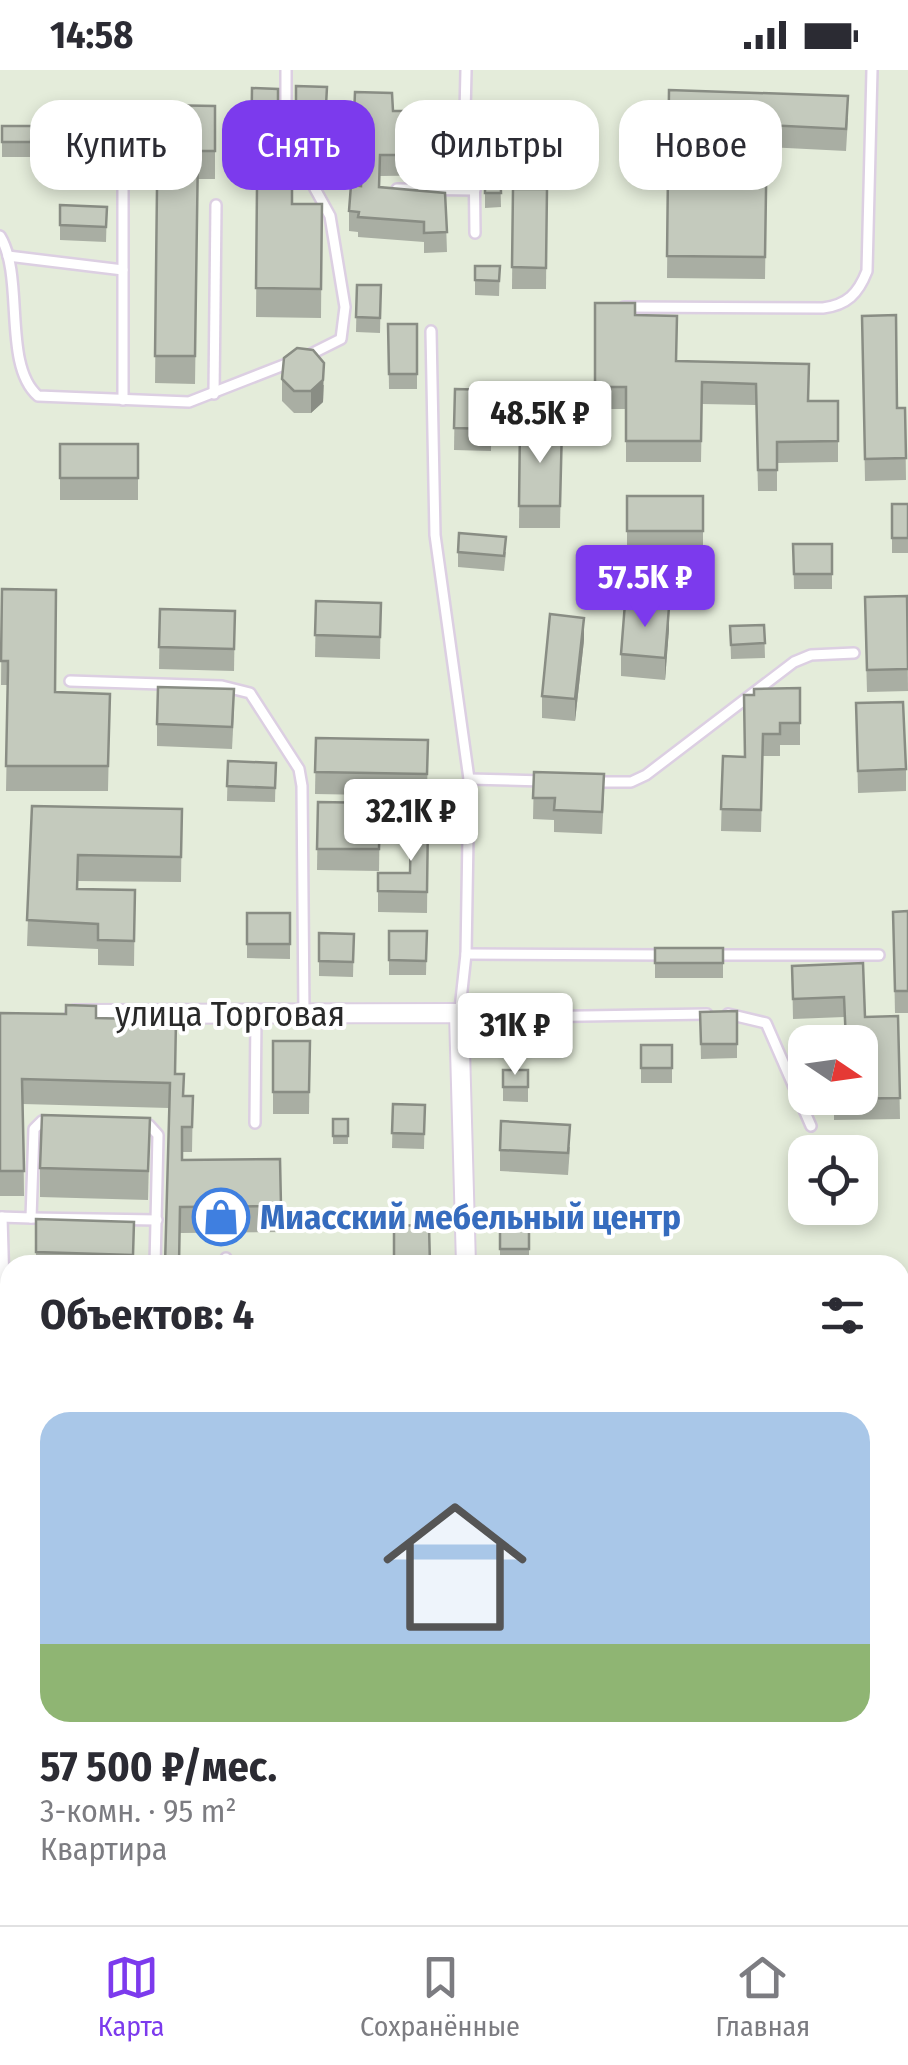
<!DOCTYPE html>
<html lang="ru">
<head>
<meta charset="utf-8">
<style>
  body { margin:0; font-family:"Fira Sans Condensed",sans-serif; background:#f2f2f3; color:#2b2b33; height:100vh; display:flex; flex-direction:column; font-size:38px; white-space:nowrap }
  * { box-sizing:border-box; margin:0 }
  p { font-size:32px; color:#7c7c81 }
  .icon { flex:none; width:55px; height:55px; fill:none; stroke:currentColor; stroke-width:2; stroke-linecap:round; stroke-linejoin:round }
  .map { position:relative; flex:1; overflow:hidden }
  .panel { position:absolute; left:0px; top:1185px; width:910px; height:670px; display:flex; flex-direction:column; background:#fff; border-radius:30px 30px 0 0; box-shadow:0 5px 15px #0003 }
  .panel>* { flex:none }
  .banner { position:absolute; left:30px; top:30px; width:850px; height:90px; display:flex; gap:20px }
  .needle { width:65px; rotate:103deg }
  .buttons { position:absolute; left:788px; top:955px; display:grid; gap:20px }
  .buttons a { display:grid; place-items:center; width:90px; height:90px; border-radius:20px; background:#fff; box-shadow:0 5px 15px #0003; font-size:50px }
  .price { position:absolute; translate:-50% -85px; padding:0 22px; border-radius:10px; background:#fff; color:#222; font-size:32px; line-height:65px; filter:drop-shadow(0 2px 5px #0008) }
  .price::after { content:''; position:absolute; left:50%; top:60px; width:30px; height:22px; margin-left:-15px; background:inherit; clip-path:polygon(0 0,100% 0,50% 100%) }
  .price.active { background:#7c3aed; color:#fff }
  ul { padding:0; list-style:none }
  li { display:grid; align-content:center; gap:20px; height:530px; padding:0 40px }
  li span { display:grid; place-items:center; height:310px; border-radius:30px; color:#555 }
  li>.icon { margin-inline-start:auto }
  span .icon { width:180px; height:180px; fill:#fffc; stroke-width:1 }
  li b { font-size:42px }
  h2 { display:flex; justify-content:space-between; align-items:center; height:120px; padding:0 40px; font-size:42px }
  .tag { padding:0 35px; border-radius:30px; background:#fff; box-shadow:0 5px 15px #0003; font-size:35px; line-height:90px }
  .tag.active { background:#7c3aed; color:#fff }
  .status { display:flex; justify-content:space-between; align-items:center; height:70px; padding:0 50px; background:#fff; direction:ltr }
  .status svg { height:28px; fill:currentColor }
  .tabs { display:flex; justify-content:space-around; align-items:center; height:140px; border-top:2px solid #e1e1e2; background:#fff; font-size:28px; color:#7c7c81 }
  .tabs a { display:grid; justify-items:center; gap:5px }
  .tabs .active { color:#7c3aed }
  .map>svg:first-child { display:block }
  .green { fill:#94e4bd }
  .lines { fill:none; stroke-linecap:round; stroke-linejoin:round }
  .service-casing { stroke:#dccfe2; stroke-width:14 }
  .minor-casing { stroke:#dccfe2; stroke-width:22 }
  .service { stroke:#fff; stroke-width:9 }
  .minor { stroke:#fff; stroke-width:18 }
  .wall { fill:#a9aea3 }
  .shaded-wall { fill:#898d84 }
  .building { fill:#c4cabd; stroke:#898d84; stroke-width:2.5 }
  .labels { text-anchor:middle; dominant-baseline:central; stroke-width:8; stroke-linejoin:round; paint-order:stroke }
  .street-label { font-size:35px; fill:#292929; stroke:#fff }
  .shop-label { font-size:35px; font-weight:bold; fill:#366cbe; stroke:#fff; text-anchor:start }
</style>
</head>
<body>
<div class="status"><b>14:58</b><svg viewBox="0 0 49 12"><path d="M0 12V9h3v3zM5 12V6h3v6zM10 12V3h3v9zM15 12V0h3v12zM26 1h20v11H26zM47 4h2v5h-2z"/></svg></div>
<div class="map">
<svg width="908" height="1855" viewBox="0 0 908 1855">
  <rect width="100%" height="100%" fill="#e4ecda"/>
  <polygon class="green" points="900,1388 908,1395 908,1652 900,1654"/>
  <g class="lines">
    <g class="service-casing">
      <g id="service">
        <polyline points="286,0 286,66 330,146 345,237 341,269 309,285"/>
        <polyline points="466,0 465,44 474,79 475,163"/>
        <polyline points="397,119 475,120"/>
        <path d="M0,166C25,207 2,295 38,326L189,332L294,291"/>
        <polyline points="8,186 123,200"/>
        <path d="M624,237L823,238C847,235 858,224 867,201L872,0"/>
        <polyline points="431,261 435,465 469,709 466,884 459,948 707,944"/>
        <polyline points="214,324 216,135"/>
        <polyline points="123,330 123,104 138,53 166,49"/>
        <polyline points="70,611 222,616 250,623 299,699 302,716 304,944"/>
        <polyline points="469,709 543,711"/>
        <polyline points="594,712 631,712 646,705 794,592 811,585 854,583"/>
        <polyline points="466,884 666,885"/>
        <polyline points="712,885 879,885"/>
        <polyline points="728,944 766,953 811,1056"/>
        <polyline points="255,1053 256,944"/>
        <polyline points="138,1055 149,1055 158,1065 155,1195"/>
        <polyline points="0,1147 31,1148 34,1059 42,1051 53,1051"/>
        <polyline points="2,1147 4,1217 10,1223"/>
        <polyline points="31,1148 157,1150"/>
        <polyline points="226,1188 226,1195"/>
        <polyline points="0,1845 2,1855"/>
        <polyline points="457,1845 457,1855"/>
        <polyline points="520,1845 520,1855"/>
        <polyline points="646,1845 648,1855"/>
      </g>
    </g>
    <g class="minor-casing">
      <g id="minor">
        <polyline points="75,944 459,943 466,1195"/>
        <polyline points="900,1685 908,1683"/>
        <polyline points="154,1855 196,1845"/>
      </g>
    </g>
    <use href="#service" class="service"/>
    <use href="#minor" class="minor"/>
  </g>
  <g class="wall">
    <polygon points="296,16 327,17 325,68 296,68"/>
    <polygon points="252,18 278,19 278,67 270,67 269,105 251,104"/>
    <polygon points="669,20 848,48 846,81 767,77 765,209 667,208"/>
    <polygon points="355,22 393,41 448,55 460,55 460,105 380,106 380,117 445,123 447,182 424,183 424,172 358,167 358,162 349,161 349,141 361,116 362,92 353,91"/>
    <polygon points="158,35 215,36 215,109 198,109 195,314 155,313"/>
    <polygon points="2,56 32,56 31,87 2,87"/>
    <rect x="71" y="69" width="14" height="47"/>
    <polygon points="485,96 500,96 501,137 485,138"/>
    <polygon points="257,117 292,134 322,134 321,248 256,247"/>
    <polygon points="513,119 547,119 546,219 512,219"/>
    <polygon points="60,135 107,137 106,172 60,170"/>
    <polygon points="475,196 500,196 499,226 475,225"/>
    <polygon points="357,215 381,215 380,263 356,262"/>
    <polygon points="595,233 635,245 676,291 809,294 809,331 838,331 838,392 777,393 777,421 758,421 756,335 702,334 701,392 626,392 626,339 595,339"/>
    <polygon points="862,246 897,338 905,338 906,410 865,411"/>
    <polygon points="388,254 417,254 417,319 389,319"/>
    <polygon points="282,309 324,315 323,332 311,343 294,343 282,331"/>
    <polygon points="455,319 492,320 491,381 454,380"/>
    <polygon points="520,356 562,356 560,458 519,458"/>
    <rect x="60" y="374" width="78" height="56"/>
    <rect x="627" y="426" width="76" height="57"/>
    <rect x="892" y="434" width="16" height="49"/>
    <polygon points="793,474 832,474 832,519 794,519"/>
    <polygon points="458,482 506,482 504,501 458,497"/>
    <polygon points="2,519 55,622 110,624 108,721 6,721 8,615 1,615"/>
    <polygon points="907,526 908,621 867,622 865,549"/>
    <polygon points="316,531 381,533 380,589 315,587"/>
    <polygon points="160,539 235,541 234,601 159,599"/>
    <polygon points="764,555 765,588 731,589 730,556"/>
    <polygon points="669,559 665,610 621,606 621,584"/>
    <polygon points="584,570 575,651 542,648 542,626"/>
    <polygon points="800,618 800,675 780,675 780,686 763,686 761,762 721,761 723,686 744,687"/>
    <polygon points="856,633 906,699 906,721 858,723"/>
    <polygon points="234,641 232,679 157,676 157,654"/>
    <polygon points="316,668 428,670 427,726 315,724"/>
    <polygon points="228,691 276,693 275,732 227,731"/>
    <polygon points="534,702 604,726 602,764 554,762 554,750 533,749"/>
    <polygon points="318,732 380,733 379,801 317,800"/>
    <polygon points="32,736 182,739 181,812 78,811 78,819 135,820 134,896 98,895 98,879 27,876"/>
    <polygon points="428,750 427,843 378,842 378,803 410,803"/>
    <polygon points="908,841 908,943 895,943 893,842"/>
    <polygon points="247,843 290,843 290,889 247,888"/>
    <polygon points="389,861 427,861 426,905 389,905"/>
    <polygon points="319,863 354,864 353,907 319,906"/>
    <rect x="655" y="878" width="68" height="30"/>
    <polygon points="863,893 865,947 898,946 900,1049 834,1050 834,1028 860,1028 844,947 793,949 792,896"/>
    <polygon points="737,941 737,988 701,989 700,942"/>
    <polygon points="0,943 66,944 96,948 176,1004 184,1026 193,1026 192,1082 182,1082 182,1090 280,1089 281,1162 180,1163 169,1038 23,1034 24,1126 0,1126"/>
    <polygon points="273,971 310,971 309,1044 273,1044"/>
    <rect x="641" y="975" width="31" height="38"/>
    <polygon points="503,1000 528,1000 528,1032 503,1031"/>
    <polygon points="393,1034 425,1035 424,1079 392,1078"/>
    <polygon points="150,1048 148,1130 40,1127 40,1098"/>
    <rect x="333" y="1049" width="15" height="25"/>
    <polygon points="570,1077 568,1105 500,1101 500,1080"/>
    <polygon points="36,1149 134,1152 133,1195 36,1195"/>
    <polygon points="500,1157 529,1158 529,1194 500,1194"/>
    <rect x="0" y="1246" width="10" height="49"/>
    <rect x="0" y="1673" width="10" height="111"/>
    <polygon points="598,1845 636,1845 636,1855 600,1855"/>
  </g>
  <g class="shaded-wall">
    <polygon points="324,293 323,332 311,343 311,321"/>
    <polygon points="669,537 669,559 665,610 665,588"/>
    <polygon points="584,548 584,570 575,651 575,629"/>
  </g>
  <g class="building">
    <polygon points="296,16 327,17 325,54 296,53"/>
    <polygon points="252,18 278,19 278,52 270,52 269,90 251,89"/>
    <polygon points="669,20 848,26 846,59 767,55 765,187 667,186"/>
    <polygon points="355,22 392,23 393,41 448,41 448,55 460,55 460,85 380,85 379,117 445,123 447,162 424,163 424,152 358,147 359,142 349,141 351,115 361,116 362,72 353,71"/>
    <polygon points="158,35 215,36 215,81 198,81 195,286 155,286"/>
    <polygon points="2,56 32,56 31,72 2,72"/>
    <polygon points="71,69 85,69 85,102 71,101"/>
    <polygon points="485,96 500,96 501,123 485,123"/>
    <polygon points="257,117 292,117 292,134 322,134 321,219 256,218"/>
    <polygon points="513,119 547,119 546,198 512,197"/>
    <polygon points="60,135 107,137 106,157 60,155"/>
    <polygon points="475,196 500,196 499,211 475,210"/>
    <polygon points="357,215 381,215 380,248 356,247"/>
    <polygon points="595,233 635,233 635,245 677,246 676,291 809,294 808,331 838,331 838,371 777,372 777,400 758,400 756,314 702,312 701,371 626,371 626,317 595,317"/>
    <polygon points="896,245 897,338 905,338 906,388 865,389 862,246"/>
    <polygon points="388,254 417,254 417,304 389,304"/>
    <polygon points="297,278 313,280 324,293 323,310 311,321 294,321 282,309 284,288"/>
    <polygon points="455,319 492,320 491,359 454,358"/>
    <polygon points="520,356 562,356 560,436 519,436"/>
    <rect x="60" y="374" width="78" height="34"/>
    <rect x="627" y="426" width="76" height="35"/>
    <rect x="892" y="434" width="16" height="34"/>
    <polygon points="459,463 506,467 504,486 458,482"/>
    <polygon points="793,474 832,474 832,504 794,504"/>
    <polygon points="2,519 56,520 55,622 110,624 108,696 6,696 8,600 8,591 1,591"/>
    <polygon points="907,526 908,599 867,600 865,527"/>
    <polygon points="316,531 381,533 380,567 315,565"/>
    <polygon points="625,533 669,537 665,588 621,584"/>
    <polygon points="160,539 235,541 234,579 159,577"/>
    <polygon points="550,544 584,548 575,629 542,626"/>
    <polygon points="764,555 765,573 731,575 730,556"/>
    <polygon points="158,617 234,619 232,657 157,654"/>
    <polygon points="800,618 800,653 780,653 780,664 763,664 761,740 721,739 723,686 745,687 744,625 754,625 754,619"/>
    <polygon points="903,632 906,699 858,701 856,633"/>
    <polygon points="316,668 428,670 427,704 315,702"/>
    <polygon points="228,691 276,693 275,718 227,716"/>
    <polygon points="534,702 604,704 602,742 554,740 555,728 533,728"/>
    <polygon points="318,732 380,733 379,779 317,779"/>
    <polygon points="32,736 182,739 181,787 78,785 77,819 135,820 134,871 98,870 98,854 27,850"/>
    <polygon points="411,750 428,750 427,822 378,821 378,803 410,803"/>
    <polygon points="908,841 908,921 895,921 893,842"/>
    <rect x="247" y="843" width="43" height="31"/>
    <polygon points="389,861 427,861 426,891 389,890"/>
    <polygon points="319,863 354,864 353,892 319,891"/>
    <rect x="655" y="878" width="68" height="15"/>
    <polygon points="863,893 865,947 898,946 900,1028 834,1029 834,1028 860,1028 860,972 846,972 844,927 793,929 792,896"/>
    <polygon points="66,935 96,936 96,948 176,950 175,1004 184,1004 183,1026 193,1026 192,1057 182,1057 182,1090 280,1089 281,1136 180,1137 179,1195 165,1195 170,1013 22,1009 24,1101 0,1101 0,943 66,944"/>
    <polygon points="737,941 737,974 701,974 700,942"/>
    <polygon points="273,971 310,971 309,1022 273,1022"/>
    <rect x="641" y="975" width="31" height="23"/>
    <rect x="503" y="1000" width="25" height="17"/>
    <polygon points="393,1034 425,1035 424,1064 392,1063"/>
    <polygon points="42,1045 150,1048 148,1101 40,1098"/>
    <rect x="333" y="1049" width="15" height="17"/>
    <polygon points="501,1051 570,1055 568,1083 500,1080"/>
    <polygon points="36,1149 134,1152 133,1185 36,1182"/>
    <polygon points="394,1155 429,1156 430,1195 394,1195"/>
    <polygon points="500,1157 529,1158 529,1179 500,1179"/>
    <rect x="0" y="1246" width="10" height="24"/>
    <rect x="0" y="1673" width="10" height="91"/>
    <polygon points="900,1752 908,1752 908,1855 878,1855 879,1845 900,1845"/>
    <polygon points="601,1845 636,1845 636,1846 622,1848 623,1855 602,1855"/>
  </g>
  <defs>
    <g id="shop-ring" transform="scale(2.875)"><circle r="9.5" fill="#fff" stroke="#3f7fe0" stroke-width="1.5"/><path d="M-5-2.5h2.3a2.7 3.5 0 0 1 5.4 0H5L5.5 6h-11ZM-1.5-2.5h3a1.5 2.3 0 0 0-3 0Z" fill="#3f7fe0"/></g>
  </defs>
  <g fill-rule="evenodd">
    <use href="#shop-ring" x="221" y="1147"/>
  </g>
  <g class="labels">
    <g class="street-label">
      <text x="230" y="944">улица Торговая</text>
    </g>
    <g class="shop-label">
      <text x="260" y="1147">Миасский мебельный центр</text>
    </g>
  </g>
</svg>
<div class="buttons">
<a><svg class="needle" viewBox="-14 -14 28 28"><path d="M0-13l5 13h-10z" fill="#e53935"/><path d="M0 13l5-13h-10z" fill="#7c7c81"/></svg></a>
<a><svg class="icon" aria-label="locate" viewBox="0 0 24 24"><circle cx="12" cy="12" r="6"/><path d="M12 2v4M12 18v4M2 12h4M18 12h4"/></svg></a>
</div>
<b class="price" style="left:540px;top:396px">48.5K ₽</b>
<b class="price active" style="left:645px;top:560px">57.5K ₽</b>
<b class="price" style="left:411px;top:794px">32.1K ₽</b>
<b class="price" style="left:515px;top:1008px">31K ₽</b>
<div class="banner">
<a class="tag">Купить</a>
<a class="tag active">Снять</a>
<a class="tag">Фильтры</a>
<a class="tag">Новое</a>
</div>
<section class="panel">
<h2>Объектов: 4<svg class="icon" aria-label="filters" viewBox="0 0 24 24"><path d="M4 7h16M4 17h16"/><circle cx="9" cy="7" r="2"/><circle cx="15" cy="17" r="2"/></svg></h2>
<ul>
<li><span style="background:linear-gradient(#a9c7e8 75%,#8fb573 0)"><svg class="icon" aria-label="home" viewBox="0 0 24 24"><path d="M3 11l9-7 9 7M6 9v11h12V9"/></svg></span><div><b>57 500 ₽/мес.</b><p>3-комн. · 95 m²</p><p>Квартира</p></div></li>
</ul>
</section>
</div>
<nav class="tabs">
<a class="active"><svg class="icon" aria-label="map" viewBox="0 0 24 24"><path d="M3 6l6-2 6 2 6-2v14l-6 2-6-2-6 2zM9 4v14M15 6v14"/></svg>Карта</a>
<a><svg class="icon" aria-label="saved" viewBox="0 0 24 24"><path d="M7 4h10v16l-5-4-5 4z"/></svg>Сохранённые</a>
<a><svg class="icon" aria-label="home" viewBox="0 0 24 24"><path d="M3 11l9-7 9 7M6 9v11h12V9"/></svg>Главная</a>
</nav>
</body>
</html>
